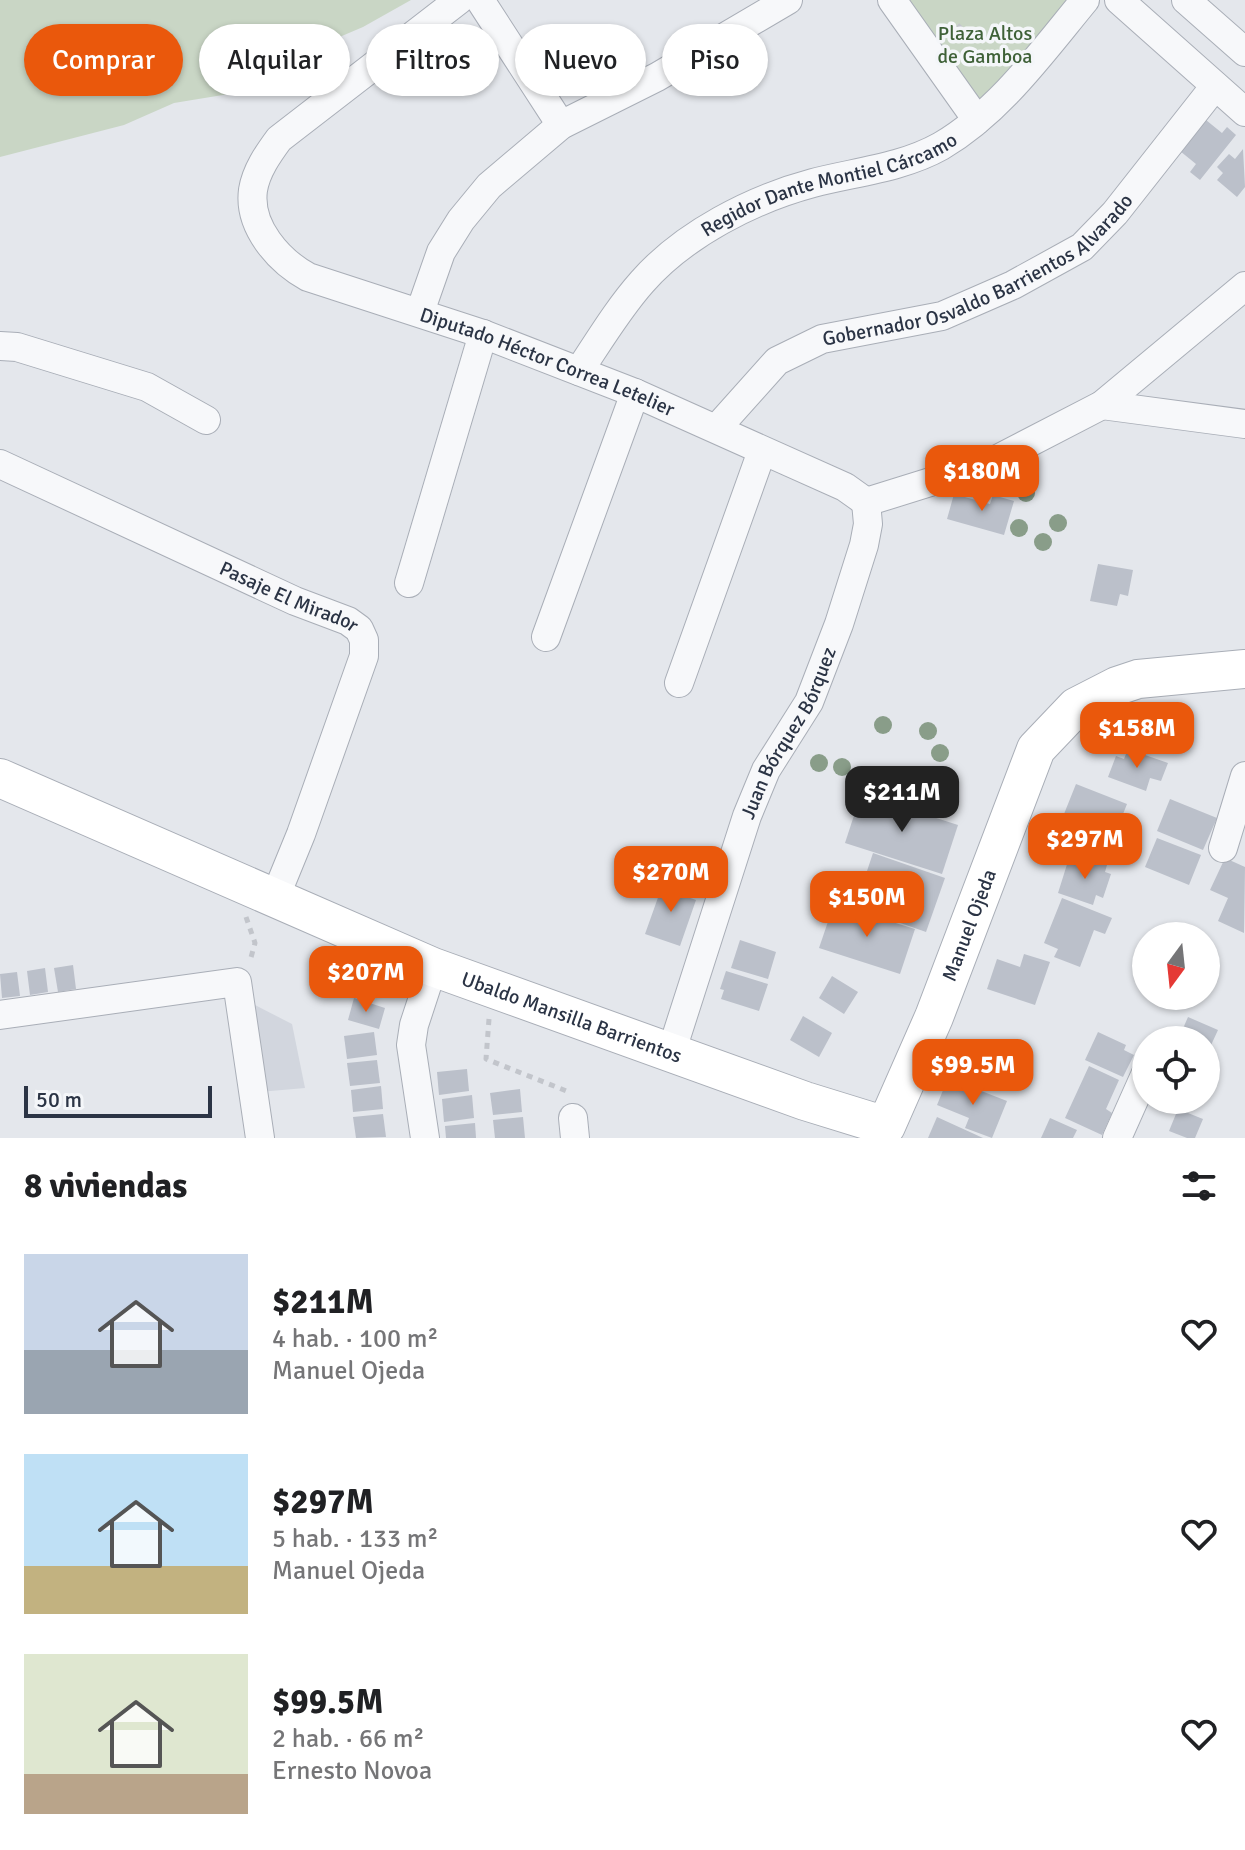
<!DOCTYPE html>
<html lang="es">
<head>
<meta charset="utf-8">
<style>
  body { margin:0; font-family:Signika,sans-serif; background:#f6f6f6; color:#202124; height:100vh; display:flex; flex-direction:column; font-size:30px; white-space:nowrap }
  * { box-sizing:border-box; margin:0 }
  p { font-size:26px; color:#757577 }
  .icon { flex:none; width:44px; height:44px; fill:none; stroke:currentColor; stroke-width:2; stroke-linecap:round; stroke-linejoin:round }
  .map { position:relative; height:1138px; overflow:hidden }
  .details { display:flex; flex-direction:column; background:#fff; flex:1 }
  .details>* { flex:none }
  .top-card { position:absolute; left:24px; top:24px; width:800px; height:72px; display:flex; gap:16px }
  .needle { width:52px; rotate:195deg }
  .controls { position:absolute; left:1132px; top:922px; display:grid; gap:16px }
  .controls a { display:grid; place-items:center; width:88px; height:88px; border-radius:50%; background:#fff; box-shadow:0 2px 6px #0004; font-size:40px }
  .scale { position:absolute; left:24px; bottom:20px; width:188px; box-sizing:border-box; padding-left:8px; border:4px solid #2b3445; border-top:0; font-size:22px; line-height:28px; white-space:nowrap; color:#2b3445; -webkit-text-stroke:6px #f4f6f9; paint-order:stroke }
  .price { position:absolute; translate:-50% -68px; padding:0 18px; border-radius:16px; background:#ea580c; color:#fff; font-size:26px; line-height:52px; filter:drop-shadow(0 2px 4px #0008) }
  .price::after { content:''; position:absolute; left:50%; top:48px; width:24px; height:18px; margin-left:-12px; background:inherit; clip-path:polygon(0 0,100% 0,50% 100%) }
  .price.on { background:#222; color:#fff }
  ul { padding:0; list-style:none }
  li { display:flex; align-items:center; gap:24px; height:200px; padding:0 24px }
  li span { display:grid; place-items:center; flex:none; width:224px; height:160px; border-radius:0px; color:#555 }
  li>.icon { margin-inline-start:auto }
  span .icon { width:96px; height:96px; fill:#fffc; stroke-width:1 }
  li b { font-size:34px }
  h2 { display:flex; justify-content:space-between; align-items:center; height:96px; padding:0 24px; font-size:34px }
  .tag { padding:0 28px; border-radius:36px; background:#fff; box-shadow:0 2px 6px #0004; font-size:28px; line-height:72px }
  .tag.on { background:#ea580c; color:#fff }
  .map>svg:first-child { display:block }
  .built { fill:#d2d6de }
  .green { fill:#c9d6c5 }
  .building { fill:#bbc0ca }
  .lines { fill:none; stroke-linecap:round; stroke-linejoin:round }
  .lane-casing { stroke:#a9aeb7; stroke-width:16 }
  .street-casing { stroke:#a9aeb7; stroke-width:30 }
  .secondary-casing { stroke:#a9aeb7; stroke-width:40 }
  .path { stroke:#c2c5cb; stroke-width:5; stroke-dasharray:6 6; stroke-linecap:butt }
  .lane { stroke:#f7f8fa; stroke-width:14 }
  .street { stroke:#f7f8fa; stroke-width:28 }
  .secondary { stroke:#fff; stroke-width:38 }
  .tree { fill:#899d89 }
  .labels { text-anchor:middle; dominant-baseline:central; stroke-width:7; stroke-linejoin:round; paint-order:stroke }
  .park-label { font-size:20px; fill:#3f6138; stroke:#f4f6f9 }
  .street-label { font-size:20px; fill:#2b3445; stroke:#f4f6f9 }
</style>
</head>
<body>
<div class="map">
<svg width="1245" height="1138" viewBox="0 0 1245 1138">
  <rect width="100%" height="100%" fill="#e4e7ec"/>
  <polygon class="built" points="247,1001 292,1024 305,1088 259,1092"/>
  <g class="green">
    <polygon points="0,0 411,0 363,27 323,44 262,82 235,93 174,103 124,125 0,157"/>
    <polygon points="904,0 1074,0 978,107"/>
  </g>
  <g class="building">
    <polygon points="1201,116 1222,133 1227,127 1236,135 1200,180 1190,172 1196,164 1180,151"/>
    <polygon points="1243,149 1245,187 1237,197 1217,180 1223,173 1217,167 1229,154 1235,159"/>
    <polygon points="954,494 990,504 993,495 1014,501 1004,535 947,519"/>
    <polygon points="1098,564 1133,570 1128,596 1120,594 1117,606 1090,601"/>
    <polygon points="1128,749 1168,763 1161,781 1150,778 1146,791 1108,777 1116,756 1124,759"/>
    <polygon points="1076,784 1127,804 1107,854 1056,834"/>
    <polygon points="861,794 958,825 942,874 845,843"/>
    <polygon points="1170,799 1217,818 1203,850 1157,831"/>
    <polygon points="1157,838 1201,855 1189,885 1145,867"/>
    <polygon points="873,853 945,878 926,932 855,907"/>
    <polygon points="1069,858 1087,864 1089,859 1107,865 1105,872 1111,874 1103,898 1096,895 1093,905 1058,893"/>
    <polygon points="1225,858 1245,867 1244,933 1218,921 1228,898 1210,890"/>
    <polygon points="665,878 683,884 679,894 696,900 680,946 645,934"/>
    <polygon points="1062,898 1112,918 1105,934 1094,930 1080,967 1054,957 1058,949 1044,943"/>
    <polygon points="834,904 915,929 900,974 819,948"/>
    <polygon points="740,940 776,952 768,979 731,968"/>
    <polygon points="1024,954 1050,962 1035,1005 987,989 997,959 1020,967"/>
    <polygon points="73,965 76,989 58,992 54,968"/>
    <polygon points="45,968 48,992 30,995 27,971"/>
    <polygon points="726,971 768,984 759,1011 721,999 724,990 720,989"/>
    <polygon points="17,972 20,996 2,998 0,974"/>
    <polygon points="832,976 858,992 844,1014 819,998"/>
    <polygon points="354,998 385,1008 379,1029 348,1020"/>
    <polygon points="803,1016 832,1033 819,1057 790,1040"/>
    <polygon points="1188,1017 1218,1030 1206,1056 1206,1040 1178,1040"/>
    <polygon points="374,1032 377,1055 347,1059 344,1036"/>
    <polygon points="1098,1032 1126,1045 1124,1050 1134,1055 1123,1077 1085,1060"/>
    <polygon points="377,1060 380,1083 350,1086 347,1063"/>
    <polygon points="1089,1066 1119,1080 1106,1109 1112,1113 1102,1135 1065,1118"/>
    <polygon points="467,1069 469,1091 439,1095 437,1072"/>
    <polygon points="948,1078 1007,1101 992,1138 965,1128 969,1118 937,1105"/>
    <polygon points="381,1086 383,1109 353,1112 351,1090"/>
    <polygon points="520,1089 522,1112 493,1115 490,1093"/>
    <polygon points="472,1095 474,1118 444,1122 442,1099"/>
    <polygon points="1178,1109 1203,1119 1195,1138 1187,1138 1169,1131"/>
    <polygon points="383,1114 386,1137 356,1138 353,1117"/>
    <polygon points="523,1117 525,1138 495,1138 493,1120"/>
    <polygon points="937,1117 983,1138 928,1138"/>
    <polygon points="1050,1118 1077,1130 1073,1138 1041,1138"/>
    <polygon points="475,1123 476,1138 446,1138 445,1126"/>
  </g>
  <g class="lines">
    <g class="lane-casing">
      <polyline id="lane" points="694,874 727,883"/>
    </g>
    <g class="street-casing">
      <g id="street">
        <path id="s1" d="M459,0L279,139C268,154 256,171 253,190C248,227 279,261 308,277L483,334L635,393L845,487L866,502"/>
        <polyline points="480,0 561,125"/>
        <polyline points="892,0 977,120"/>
        <polyline points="1119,0 1245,112"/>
        <polyline points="1186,0 1245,52"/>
        <polyline points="420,312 441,252 461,220 489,186 561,125 657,77 788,0"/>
        <polyline points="0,346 17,347 147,387 206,420"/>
        <path id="s2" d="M579,371C599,341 618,309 642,282C684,234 753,199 813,183C855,172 902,168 941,146C1000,111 1042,52 1085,0"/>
        <polyline points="1102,405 1245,424"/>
        <path id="s3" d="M717,428L777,361L822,339L942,316L1013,285L1082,247L1115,213L1215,86"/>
        <path id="s4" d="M0,464L295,601L348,621L359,629L364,640V656L301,834L274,900"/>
        <polyline points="866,502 988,464 1102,405 1245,286"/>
        <polyline points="409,583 483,334"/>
        <polyline points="546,637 635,393"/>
        <polyline points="679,683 762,451"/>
        <polyline points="1223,848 1245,776"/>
        <polyline points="0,1015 237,982 260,1138"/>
        <path id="s5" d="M671,1053L747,816L766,770L809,702L839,624L864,545L868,524L866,502"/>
        <polyline points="573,1118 575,1138"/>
        <polyline points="425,1138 411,1045 414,1025 433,967"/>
        <polyline points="1117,1138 1146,1073"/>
      </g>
    </g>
    <g class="secondary-casing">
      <g id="secondary">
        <path id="s6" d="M0,778L433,967L805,1101L886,1126L934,1017L1036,749L1076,707L1117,686L1138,679L1245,669"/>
      </g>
    </g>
    <g class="path">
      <polyline points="949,38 961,25"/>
      <polyline points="246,917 255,943 250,961"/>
      <polyline points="489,1019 486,1059 569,1092"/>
    </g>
    <use href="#lane" class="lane"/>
    <use href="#street" class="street"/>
    <use href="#secondary" class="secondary"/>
  </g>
  <g class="tree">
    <circle cx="1026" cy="493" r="9"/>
    <circle cx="1058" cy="523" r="9"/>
    <circle cx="1019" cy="528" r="9"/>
    <circle cx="1043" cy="542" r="9"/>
    <circle cx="883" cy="725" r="9"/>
    <circle cx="928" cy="731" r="9"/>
    <circle cx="940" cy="753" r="9"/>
    <circle cx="819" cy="763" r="9"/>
    <circle cx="842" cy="767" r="9"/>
  </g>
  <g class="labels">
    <g class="park-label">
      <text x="985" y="33">Plaza Altos<tspan x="985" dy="23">de Gamboa</tspan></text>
    </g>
    <g class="street-label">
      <text stroke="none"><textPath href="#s2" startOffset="324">Regidor Dante Montiel Cárcamo</textPath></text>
      <text stroke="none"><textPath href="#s3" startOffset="314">Gobernador Osvaldo Barrientos Alvarado</textPath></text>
      <text stroke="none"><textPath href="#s1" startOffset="648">Diputado Héctor Correa Letelier</textPath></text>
      <text stroke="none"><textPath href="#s4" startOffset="318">Pasaje El Mirador</textPath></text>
      <text stroke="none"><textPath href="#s5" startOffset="342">Juan Bórquez Bórquez</textPath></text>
      <text stroke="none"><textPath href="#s6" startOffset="1170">Manuel Ojeda</textPath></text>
      <text stroke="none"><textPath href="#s6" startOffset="620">Ubaldo Mansilla Barrientos</textPath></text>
    </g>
  </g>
</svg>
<div class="controls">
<a><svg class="needle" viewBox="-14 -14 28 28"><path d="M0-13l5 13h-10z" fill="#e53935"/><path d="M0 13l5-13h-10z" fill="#757577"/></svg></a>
<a><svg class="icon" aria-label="locate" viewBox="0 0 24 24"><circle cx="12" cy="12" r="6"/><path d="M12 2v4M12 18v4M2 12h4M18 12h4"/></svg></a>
</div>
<div class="scale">50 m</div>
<b class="price" style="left:982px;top:513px">$180M</b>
<b class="price" style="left:1137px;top:770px">$158M</b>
<b class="price on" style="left:902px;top:834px">$211M</b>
<b class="price" style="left:1085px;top:881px">$297M</b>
<b class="price" style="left:671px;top:914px">$270M</b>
<b class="price" style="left:867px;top:939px">$150M</b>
<b class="price" style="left:366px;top:1014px">$207M</b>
<b class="price" style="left:973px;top:1107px">$99.5M</b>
<div class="top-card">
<a class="tag on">Comprar</a>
<a class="tag">Alquilar</a>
<a class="tag">Filtros</a>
<a class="tag">Nuevo</a>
<a class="tag">Piso</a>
</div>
</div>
<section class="details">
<h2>8 viviendas<svg class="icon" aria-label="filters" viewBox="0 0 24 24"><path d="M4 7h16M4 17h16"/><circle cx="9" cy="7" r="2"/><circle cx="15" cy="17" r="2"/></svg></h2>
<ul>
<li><span style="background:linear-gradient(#c9d6e8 60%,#9aa5b1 0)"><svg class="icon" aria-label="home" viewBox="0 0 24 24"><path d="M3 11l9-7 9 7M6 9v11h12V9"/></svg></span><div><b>$211M</b><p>4 hab. · 100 m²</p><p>Manuel Ojeda</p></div><svg class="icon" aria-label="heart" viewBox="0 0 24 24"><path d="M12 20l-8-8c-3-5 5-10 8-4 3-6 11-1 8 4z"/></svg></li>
<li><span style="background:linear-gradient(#bfe0f5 70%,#c2b280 0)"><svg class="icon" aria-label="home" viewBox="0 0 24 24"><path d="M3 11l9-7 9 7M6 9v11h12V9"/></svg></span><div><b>$297M</b><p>5 hab. · 133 m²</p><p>Manuel Ojeda</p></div><svg class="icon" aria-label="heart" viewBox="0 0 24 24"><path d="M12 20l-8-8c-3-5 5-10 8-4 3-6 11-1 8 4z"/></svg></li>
<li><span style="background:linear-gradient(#dfe7d0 75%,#b9a48a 0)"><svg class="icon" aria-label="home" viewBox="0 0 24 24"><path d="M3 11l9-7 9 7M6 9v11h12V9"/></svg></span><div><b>$99.5M</b><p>2 hab. · 66 m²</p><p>Ernesto Novoa</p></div><svg class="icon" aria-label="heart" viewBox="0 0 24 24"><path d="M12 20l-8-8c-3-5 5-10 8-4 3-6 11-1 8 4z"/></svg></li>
</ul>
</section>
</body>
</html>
